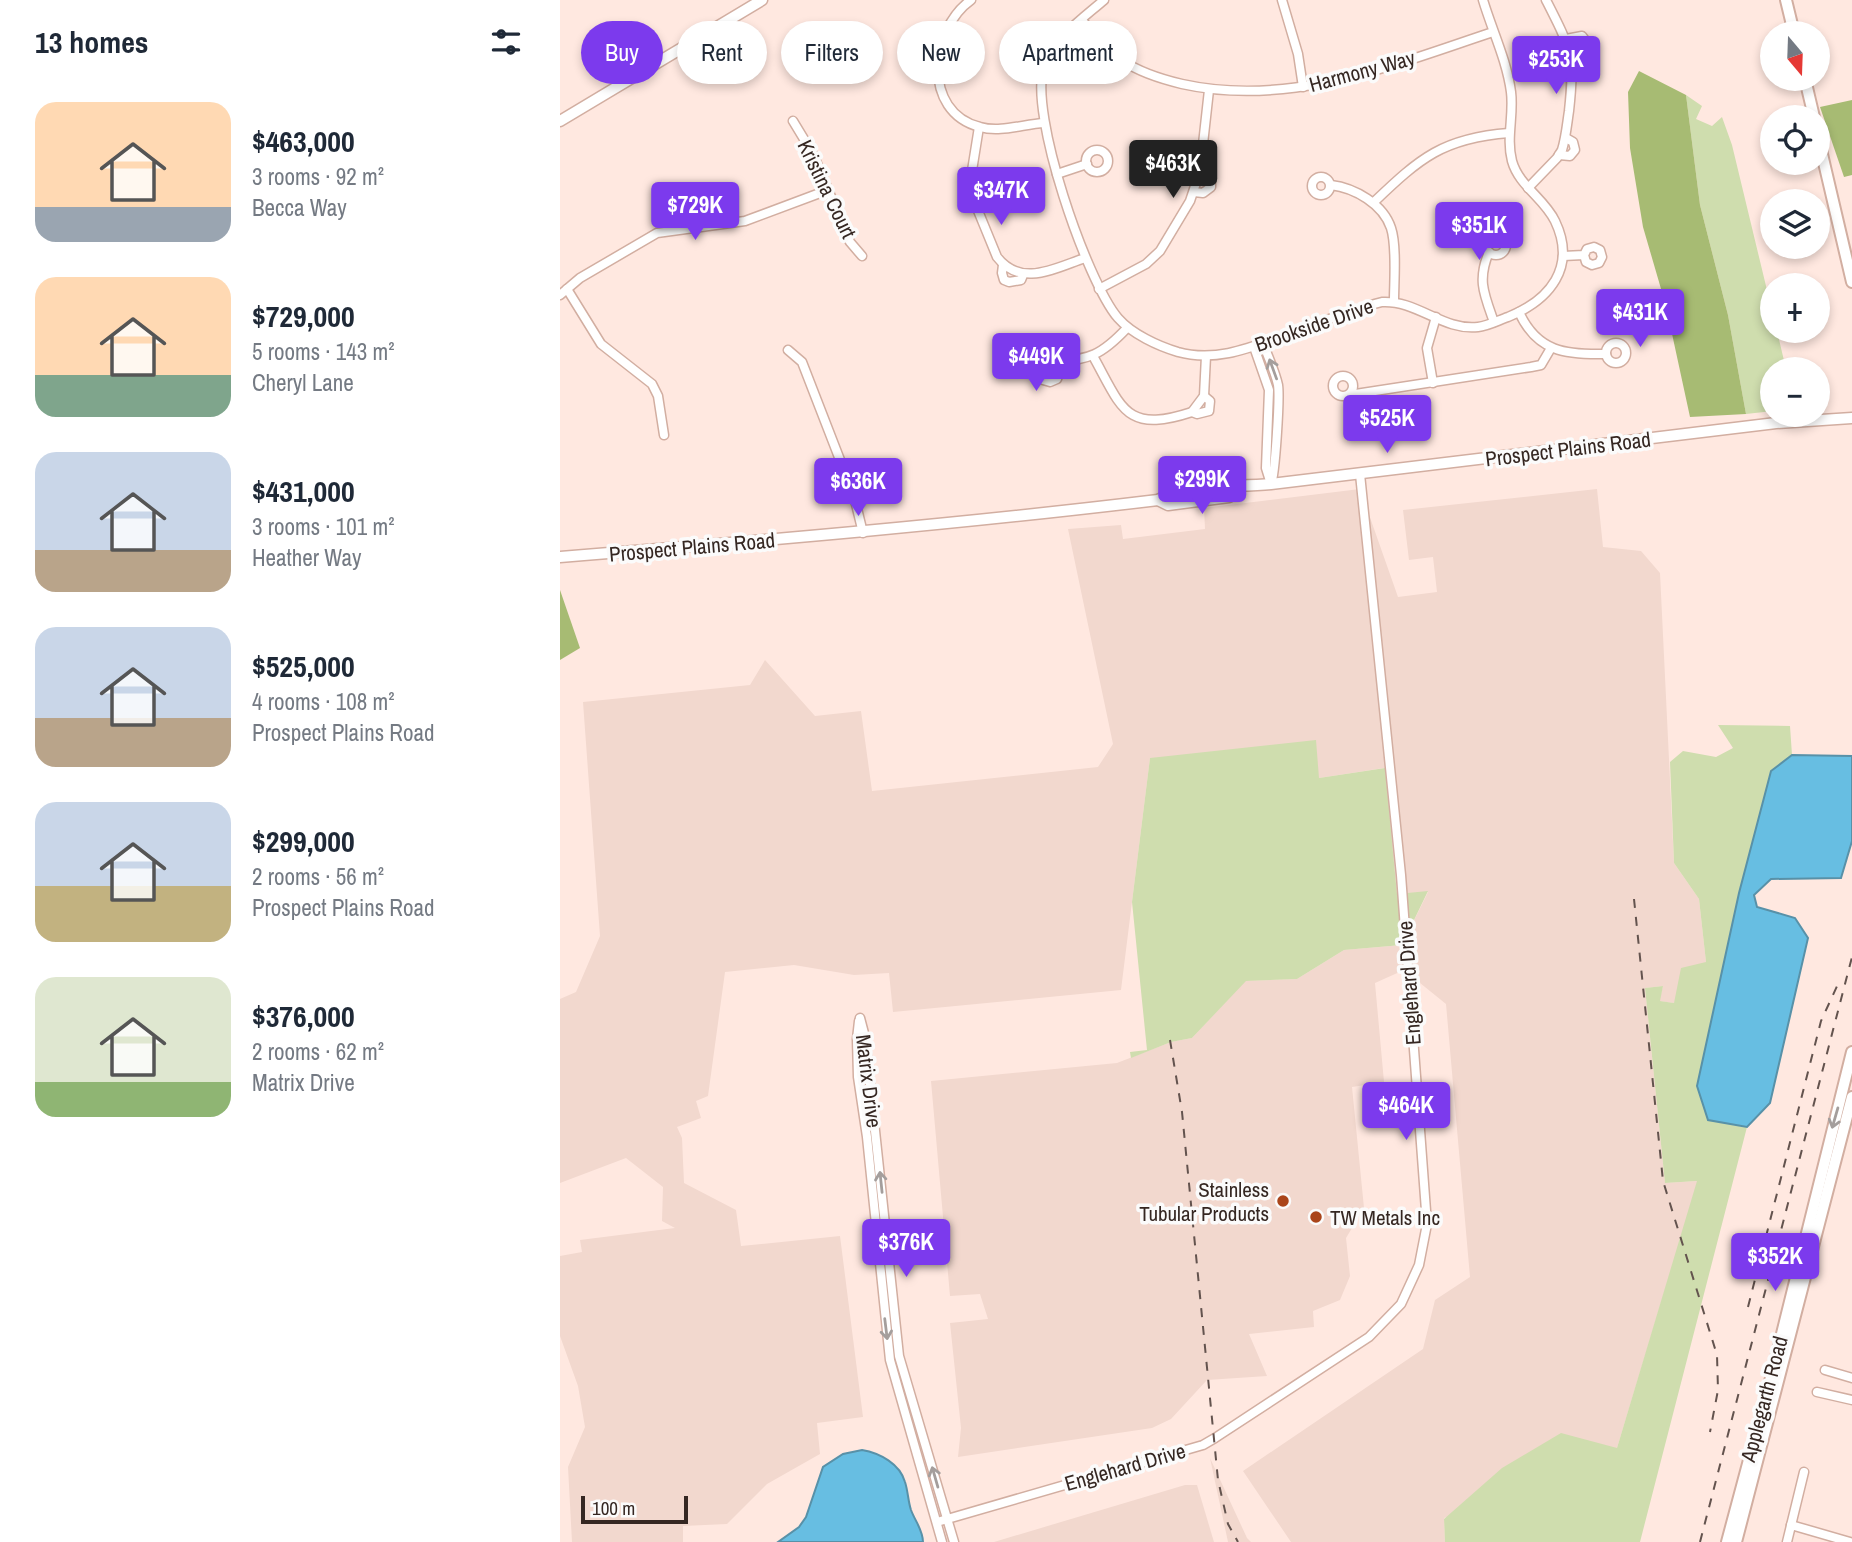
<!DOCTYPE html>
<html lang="en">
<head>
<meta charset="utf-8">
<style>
  body { margin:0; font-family:"Archivo Narrow",sans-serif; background:#f6f6f7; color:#1f2937; height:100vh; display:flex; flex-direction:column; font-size:26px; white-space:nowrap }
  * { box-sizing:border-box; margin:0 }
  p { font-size:23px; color:#747a83 }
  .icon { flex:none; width:38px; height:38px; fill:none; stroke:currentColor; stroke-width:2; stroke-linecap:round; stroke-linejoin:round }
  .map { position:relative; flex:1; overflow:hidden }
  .sheet { display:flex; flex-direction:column; background:#fff; width:560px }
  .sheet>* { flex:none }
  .top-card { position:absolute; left:21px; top:21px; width:665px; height:63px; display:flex; gap:14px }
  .needle { width:46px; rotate:161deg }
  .controls { position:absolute; left:1200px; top:21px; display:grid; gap:14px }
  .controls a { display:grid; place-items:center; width:70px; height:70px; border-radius:50%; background:#fff; box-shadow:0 4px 10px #0003; font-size:35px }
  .scale { position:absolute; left:21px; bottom:18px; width:107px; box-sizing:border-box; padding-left:7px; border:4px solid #352722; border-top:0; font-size:19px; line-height:24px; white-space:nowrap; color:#352722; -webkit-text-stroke:5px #fbfbfb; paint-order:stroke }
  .price { position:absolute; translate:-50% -60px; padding:0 16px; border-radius:7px; background:#7c3aed; color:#fff; font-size:23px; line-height:46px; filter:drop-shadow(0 2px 4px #0008) }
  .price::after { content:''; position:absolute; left:50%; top:42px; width:21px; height:16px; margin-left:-10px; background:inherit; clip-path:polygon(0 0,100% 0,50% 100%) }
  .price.on { background:#222; color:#fff }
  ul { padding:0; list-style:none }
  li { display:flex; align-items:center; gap:21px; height:175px; padding:0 35px }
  li span { display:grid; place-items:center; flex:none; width:196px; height:140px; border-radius:21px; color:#555 }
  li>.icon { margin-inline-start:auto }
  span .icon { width:84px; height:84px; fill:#fffc; stroke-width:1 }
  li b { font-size:30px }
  h2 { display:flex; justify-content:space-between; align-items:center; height:84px; padding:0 35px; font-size:30px }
  .tag { padding:0 24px; border-radius:32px; background:#fff; box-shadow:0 4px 10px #0003; font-size:24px; line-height:63px }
  .tag.on { background:#7c3aed; color:#fff }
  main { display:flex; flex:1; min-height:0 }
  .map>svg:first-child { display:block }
  .built { fill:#f2d8ce }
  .green { fill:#cfddae }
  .forest { fill:#a7bb73 }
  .water { fill:#67bee2; stroke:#5891a8; stroke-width:2 }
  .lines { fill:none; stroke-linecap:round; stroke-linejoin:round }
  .minor-casing { stroke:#d2aea1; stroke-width:11 }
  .tertiary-casing { stroke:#d2aea1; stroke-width:13 }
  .secondary-casing { stroke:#d2aea1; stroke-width:14 }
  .minor { stroke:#fff; stroke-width:8 }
  .tertiary { stroke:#fff; stroke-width:10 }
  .secondary { stroke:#fff; stroke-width:10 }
  .rail { stroke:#63534e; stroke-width:2; stroke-dasharray:9 9; stroke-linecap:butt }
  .oneway { stroke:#a49e9c }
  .poi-dot { fill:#aa451a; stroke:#fbfbfb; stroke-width:2.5 }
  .labels { text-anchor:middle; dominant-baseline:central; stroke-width:7; stroke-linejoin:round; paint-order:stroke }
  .street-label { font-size:21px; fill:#352722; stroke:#fbfbfb }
  .poi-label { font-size:21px; fill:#352722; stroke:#fbfbfb; text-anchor:end }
</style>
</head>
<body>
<main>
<section class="sheet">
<h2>13 homes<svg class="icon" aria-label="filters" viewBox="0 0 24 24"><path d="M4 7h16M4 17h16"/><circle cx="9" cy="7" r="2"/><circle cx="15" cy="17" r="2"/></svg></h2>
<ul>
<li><span style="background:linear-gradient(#ffd9b3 75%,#9aa5b1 0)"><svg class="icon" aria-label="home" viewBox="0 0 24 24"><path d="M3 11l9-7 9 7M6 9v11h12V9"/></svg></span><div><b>$463,000</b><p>3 rooms · 92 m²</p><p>Becca Way</p></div></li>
<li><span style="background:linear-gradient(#ffd9b3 70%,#7fa58c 0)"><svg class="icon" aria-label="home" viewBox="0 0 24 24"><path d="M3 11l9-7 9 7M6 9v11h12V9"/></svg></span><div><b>$729,000</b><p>5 rooms · 143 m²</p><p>Cheryl Lane</p></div></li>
<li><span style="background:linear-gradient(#c9d6e8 70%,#b9a48a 0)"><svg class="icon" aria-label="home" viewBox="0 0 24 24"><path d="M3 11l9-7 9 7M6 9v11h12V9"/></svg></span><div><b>$431,000</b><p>3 rooms · 101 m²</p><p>Heather Way</p></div></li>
<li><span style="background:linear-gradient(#c9d6e8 65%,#b9a48a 0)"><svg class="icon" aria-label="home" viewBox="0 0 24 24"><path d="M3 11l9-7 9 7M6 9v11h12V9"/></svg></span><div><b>$525,000</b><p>4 rooms · 108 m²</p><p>Prospect Plains Road</p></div></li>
<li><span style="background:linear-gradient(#c9d6e8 60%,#c2b280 0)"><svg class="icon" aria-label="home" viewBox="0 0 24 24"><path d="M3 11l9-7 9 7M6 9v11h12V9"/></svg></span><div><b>$299,000</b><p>2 rooms · 56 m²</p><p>Prospect Plains Road</p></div></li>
<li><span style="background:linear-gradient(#dfe7d0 75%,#8fb573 0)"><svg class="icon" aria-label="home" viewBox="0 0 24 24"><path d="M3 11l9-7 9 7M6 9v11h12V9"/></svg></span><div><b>$376,000</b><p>2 rooms · 62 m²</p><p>Matrix Drive</p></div></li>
</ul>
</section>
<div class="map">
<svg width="1292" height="1542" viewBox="0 0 1292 1542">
  <rect width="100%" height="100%" fill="#ffe8e0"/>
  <g class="built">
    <polygon points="800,489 838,597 877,592 873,557 849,560 843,510 1037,489 1043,547 1081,551 1100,573 1114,863 1139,899 1146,962 1114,1003 1099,1001 1103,986 1085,988 1105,1183 1138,1181 1057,1448 884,1518 885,1542 731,1542 683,1471 863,1349 875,1300 910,1277 886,1004 844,970 815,983 824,1082 792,1087 804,1208 786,1238 790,1276 780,1300 753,1311 754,1327 689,1334 707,1376 647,1380 611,1419 592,1428 398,1457 401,1428 390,1323 428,1319 420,1294 390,1296 371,1081 557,1063 611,1042 632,1038 685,981 737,979 784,950 842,945 868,892 837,894 824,768 759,778 590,758 561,990 333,1012 329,973 294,975 234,965 165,972 148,1096 136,1101 141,1118 117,1127 122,1138 124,1183 176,1210 181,1246 280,1236 303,1417 257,1423 260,1454 207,1484 167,1524 123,1526 123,1542 12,1542 8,1467 25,1427 18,1386 0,1336 0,1256 22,1252 20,1240 115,1228 102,1221 103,1187 66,1158 0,1183 0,999 16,992 40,936 23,702 190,685 205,660 255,716 301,711 312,791 538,767 553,744 508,529 561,525 563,539 645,529 644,508"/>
    <polygon points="650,1458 687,1538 691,1542 668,1542"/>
    <polygon points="625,1485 637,1485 654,1542 434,1542"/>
  </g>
  <g class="green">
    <polygon points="1126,95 1142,106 1136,119 1152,126 1162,117 1172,145 1213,315 1213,331 1217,331 1226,369 1213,369 1213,411 1186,414 1168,315 1140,205"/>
    <polygon points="1158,725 1230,726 1232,755 1211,771 1179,893 1137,1086 1148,1120 1187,1127 1080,1542 885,1542 884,1519 942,1468 1001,1433 1057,1448 1137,1181 1105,1183 1085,988 1103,986 1100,1001 1114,1003 1121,968 1146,962 1139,899 1114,863 1110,762 1123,751 1156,757 1173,748"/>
    <polygon points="756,740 759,778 825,768 837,894 868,891 842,945 784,950 737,979 686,981 632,1038 611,1042 571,1058 570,1052 587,1050 572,902 590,758"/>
  </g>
  <g class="forest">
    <polygon points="1079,71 1126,95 1140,205 1168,315 1186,414 1130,417 1106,306 1083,227 1070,148 1068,92"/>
    <polygon points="1292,100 1292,175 1284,177 1260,107"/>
    <polygon points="0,590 20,648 0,660"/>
  </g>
  <g class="water">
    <polygon points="1232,755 1292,756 1292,841 1281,878 1211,879 1194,895 1197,907 1235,918 1248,938 1210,1103 1187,1127 1148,1120 1137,1086 1179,893 1211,771"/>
    <path d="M302,1450C320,1453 340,1464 345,1482C348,1491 348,1501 351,1510C355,1521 363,1530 363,1542H218L239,1527L246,1517L263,1467L283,1454Z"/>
  </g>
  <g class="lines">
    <g class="minor-casing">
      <g id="minor">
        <path d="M411,0C370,29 361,112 420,127C440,133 464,124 484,123"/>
        <path d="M544,0C522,19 494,38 484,67C468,112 527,282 558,318C572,334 598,346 618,352C658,363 694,346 731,333C761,322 791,310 822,302C857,300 883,331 918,327C928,326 939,320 948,317C990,300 1017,267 995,221C984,198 959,186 952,161C946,138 954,115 951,92C947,61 932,30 923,0"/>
        <polyline points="722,0 738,54 743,87"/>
        <path d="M522,20C534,35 546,51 563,61C581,73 601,79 622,84C730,108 833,65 933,32"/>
        <polyline points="1006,39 1022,36 1028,44 1026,52 1012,58"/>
        <polyline points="233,121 253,154 290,242 302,256"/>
        <path d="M419,127L410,183L412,196L437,257C461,288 495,268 525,258"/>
        <circle cx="537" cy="161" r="11"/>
        <polyline points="999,155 1010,156 1015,150 1013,142 1006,138"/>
        <polyline points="497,174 527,164"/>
        <circle cx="761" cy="186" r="9"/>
        <path d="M771,185C795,188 823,204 831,228C837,246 834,282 834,301"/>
        <path d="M968,188L997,158L1002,150C1006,137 1007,124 1009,111C1015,56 1011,49 986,0"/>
        <polyline points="634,192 643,193 651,187 651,177 647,172 640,171"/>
        <path d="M814,202C860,158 883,138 949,133"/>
        <circle cx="936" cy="245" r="10"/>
        <path d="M929,252C917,280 924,294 934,322"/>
        <polyline points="1003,256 1024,255 1027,249 1034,247 1040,250 1042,257 1039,263 1032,265 1026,262 1024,255"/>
        <polyline points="443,265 442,273 444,280 449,282 461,280 463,275"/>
        <polyline points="7,289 41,344 92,384 98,396 104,435"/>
        <polyline points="539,289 586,264 600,251 630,201 640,171 649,90"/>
        <polyline points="0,295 20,278 97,233 185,221 268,190"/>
        <path d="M959,312C977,352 1006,355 1046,354"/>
        <path d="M703,343C708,357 715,371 718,385C720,398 715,475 711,484"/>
        <circle cx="1056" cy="353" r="10"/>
        <polyline points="694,347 709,390 706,468 711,484"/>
        <polyline points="228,350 242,362 294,496 303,533"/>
        <path d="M533,356C562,408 565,434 632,412L644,396L646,356"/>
        <path d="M494,364L499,372L497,379L490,382L483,380L479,373L485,364C526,358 536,361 567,328"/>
        <circle cx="783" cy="386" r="10"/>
        <polyline points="873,383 867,348 876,317"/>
        <polyline points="789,395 971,367 981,365 991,348"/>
        <polyline points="632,412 637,414 649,411 650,401 644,396"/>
        <polyline points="300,1018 305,1037 339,1356 394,1542"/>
        <polyline points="299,1021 297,1039 298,1077 307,1137 330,1360 382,1542"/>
        <polyline points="1265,1370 1292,1378"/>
        <polyline points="1257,1392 1292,1400"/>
        <polyline points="377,1522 643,1445 655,1438 809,1337 841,1304 859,1265 867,1224 841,875 800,474"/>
        <polyline points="1231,1525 1290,1542"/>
        <polyline points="1227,1542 1244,1472"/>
      </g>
    </g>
    <g class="tertiary-casing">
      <g id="tertiary">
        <polyline points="0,121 202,0"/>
        <polyline points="598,500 608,505 669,497 682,487"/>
        <path d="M0,557C200,541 399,524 598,500C633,481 674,488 711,484L1216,423L1292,418"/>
      </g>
    </g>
    <g class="secondary-casing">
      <g id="secondary">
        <polyline points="1226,0 1234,33"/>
        <polyline points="1245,79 1254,117"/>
        <polyline points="1258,137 1292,282"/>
        <polyline points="1167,1542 1212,1374 1292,1052"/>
        <polyline points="1176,1542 1292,1097"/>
      </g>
    </g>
    <use href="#minor" class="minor"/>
    <use href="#tertiary" class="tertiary"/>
    <use href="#secondary" class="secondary"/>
    <g class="rail">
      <polyline points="1074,899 1103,1181 1157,1355 1158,1390 1150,1432"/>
      <polyline points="610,1040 622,1112 658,1480 668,1524 678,1542"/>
      <polyline points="1188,1307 1261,1021 1278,984"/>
      <polyline points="1140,1542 1292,957"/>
    </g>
  </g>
  <defs><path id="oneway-shaft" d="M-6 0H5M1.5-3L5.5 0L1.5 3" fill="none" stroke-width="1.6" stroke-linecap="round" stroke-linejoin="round" transform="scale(1.75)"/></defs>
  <g class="oneway">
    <use href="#oneway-shaft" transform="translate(713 369) rotate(-110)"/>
    <use href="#oneway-shaft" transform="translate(1275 1118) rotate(106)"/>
    <use href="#oneway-shaft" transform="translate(321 1182) rotate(-96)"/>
    <use href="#oneway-shaft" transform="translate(326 1329) rotate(83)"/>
    <use href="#oneway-shaft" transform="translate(375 1477) rotate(-106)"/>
  </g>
  <g class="poi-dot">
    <circle cx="723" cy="1201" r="7"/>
    <circle cx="756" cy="1217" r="7"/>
  </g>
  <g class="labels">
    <g class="street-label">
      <text transform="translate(802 71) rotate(-15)">Harmony Way</text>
      <text transform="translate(267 189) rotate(64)">Kristina Court</text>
      <text transform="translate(754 325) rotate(-19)">Brookside Drive</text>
      <text transform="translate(1008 449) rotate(-7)">Prospect Plains Road</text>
      <text transform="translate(132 547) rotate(-5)">Prospect Plains Road</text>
      <text transform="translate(849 983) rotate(-94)">Englehard Drive</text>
      <text transform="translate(309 1081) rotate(83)">Matrix Drive</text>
      <text transform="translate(1204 1399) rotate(-75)">Applegarth Road</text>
      <text transform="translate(565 1467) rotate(-16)">Englehard Drive</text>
    </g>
    <g class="poi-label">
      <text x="709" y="1189">Stainless<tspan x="709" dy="24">Tubular Products</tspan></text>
      <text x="770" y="1217" text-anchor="start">TW Metals Inc</text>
    </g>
  </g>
</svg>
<div class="controls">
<a><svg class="needle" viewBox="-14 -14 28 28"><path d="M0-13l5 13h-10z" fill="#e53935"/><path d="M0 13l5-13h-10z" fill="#747a83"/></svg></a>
<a><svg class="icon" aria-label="locate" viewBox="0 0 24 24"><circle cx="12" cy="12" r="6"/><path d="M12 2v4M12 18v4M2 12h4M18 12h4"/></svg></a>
<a><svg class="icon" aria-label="layers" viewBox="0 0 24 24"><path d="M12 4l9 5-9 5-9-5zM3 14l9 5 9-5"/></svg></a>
<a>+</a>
<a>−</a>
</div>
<div class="scale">100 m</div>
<b class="price" style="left:996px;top:96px">$253K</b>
<b class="price on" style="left:613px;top:200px">$463K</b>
<b class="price" style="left:441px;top:227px">$347K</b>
<b class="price" style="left:135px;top:242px">$729K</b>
<b class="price" style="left:919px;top:262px">$351K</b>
<b class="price" style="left:1080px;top:349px">$431K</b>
<b class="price" style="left:476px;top:393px">$449K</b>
<b class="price" style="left:827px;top:455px">$525K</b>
<b class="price" style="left:642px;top:516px">$299K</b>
<b class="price" style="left:298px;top:518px">$636K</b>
<b class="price" style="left:846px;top:1142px">$464K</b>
<b class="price" style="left:346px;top:1279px">$376K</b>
<b class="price" style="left:1215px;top:1293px">$352K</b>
<div class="top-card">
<a class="tag on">Buy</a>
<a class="tag">Rent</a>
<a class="tag">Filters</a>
<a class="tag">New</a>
<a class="tag">Apartment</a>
</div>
</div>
</main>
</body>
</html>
